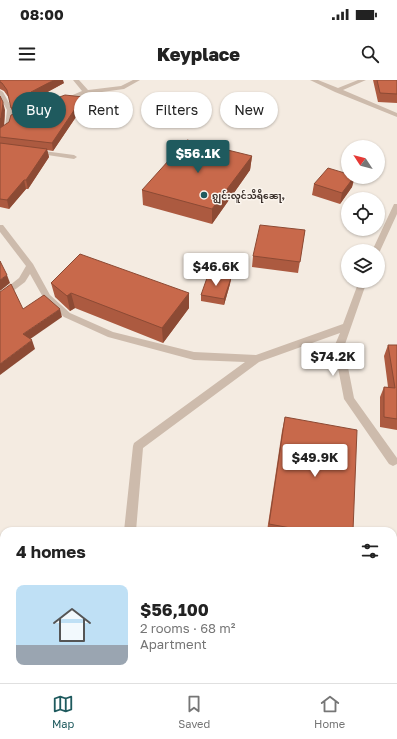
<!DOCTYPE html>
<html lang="en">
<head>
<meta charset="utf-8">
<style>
  body { margin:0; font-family:"Golos Text","Noto Sans Myanmar",sans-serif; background:#f6f6f6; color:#222; height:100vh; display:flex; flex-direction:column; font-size:15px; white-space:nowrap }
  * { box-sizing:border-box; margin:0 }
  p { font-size:13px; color:#767676 }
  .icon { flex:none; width:22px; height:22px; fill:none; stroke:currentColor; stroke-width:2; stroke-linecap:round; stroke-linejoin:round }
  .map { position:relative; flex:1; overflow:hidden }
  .details { position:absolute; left:0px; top:447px; width:397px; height:156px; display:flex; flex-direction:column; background:#fff; border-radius:12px 12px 0 0; box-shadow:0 1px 3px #0004 }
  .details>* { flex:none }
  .banner { position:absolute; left:12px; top:12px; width:373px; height:36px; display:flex; gap:8px }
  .needle { width:26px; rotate:306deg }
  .controls { position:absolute; left:341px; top:60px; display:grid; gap:8px }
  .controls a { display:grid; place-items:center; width:44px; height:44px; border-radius:50%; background:#fff; box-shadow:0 1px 3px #0004; font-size:20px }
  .price { position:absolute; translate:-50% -34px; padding:0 9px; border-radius:4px; background:#fff; color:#222; font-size:13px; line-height:26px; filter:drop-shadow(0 1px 2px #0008) }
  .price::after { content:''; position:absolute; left:50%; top:24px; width:12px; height:9px; margin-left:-6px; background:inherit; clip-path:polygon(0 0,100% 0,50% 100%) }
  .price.selected { background:#1f5a5e; color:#fff }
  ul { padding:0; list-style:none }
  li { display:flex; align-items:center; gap:12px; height:100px; padding:0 16px }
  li+li { border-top:1px solid #e0e0e0 }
  li span { display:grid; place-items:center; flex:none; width:112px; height:80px; border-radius:8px; color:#555 }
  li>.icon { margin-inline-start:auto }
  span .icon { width:48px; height:48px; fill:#fffc; stroke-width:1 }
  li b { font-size:17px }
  h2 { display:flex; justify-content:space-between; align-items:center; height:48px; padding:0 16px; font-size:17px }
  .tag { padding:0 14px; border-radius:18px; background:#fff; box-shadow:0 1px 3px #0004; font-size:14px; line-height:36px }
  .tag.selected { background:#1f5a5e; color:#fff }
  .status { display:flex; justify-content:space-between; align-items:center; height:28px; padding:0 20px; background:#fff; direction:ltr }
  .status svg { height:11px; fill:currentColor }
  header { display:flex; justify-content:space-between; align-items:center; height:52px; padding:0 16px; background:#fff; font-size:18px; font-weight:800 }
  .tabs { display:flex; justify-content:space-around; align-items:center; height:56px; border-top:1px solid #e0e0e0; background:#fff; font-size:11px; color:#767676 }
  .tabs a { display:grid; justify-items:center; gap:2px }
  .tabs .selected { color:#1f5a5e }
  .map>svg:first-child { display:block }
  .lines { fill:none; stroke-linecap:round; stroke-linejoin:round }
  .minor { fill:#cdbbac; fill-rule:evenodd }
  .wall { fill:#ac5a40 }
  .shaded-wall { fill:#8c4a34 }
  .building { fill:#c8694b; stroke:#8c4a34 }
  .poi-dot { fill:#1f5a5e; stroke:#fbf5ee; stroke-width:1.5 }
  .labels { text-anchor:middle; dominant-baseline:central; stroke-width:3; stroke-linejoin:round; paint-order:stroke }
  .far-poi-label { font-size:9px; font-weight:bold; fill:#3b302b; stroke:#fbf5ee; text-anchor:start }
</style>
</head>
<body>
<div class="status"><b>08:00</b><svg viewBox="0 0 49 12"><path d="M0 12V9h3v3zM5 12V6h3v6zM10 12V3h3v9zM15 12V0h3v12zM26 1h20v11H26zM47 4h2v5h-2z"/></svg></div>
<header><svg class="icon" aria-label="menu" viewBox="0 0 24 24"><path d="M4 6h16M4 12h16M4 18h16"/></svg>Keyplace<svg class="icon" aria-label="search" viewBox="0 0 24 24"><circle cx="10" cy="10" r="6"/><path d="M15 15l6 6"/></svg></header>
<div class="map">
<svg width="397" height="603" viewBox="0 0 397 603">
  <rect width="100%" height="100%" fill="#f4ebe1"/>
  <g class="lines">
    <g class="minor">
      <polygon points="73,0 79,0 88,10 121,6 133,0 140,0 124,9 87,14 65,22 61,22 61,20 82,11"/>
      <polygon points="310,0 318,0 338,8 358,0 366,0 343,10 397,33 397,37 335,12"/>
      <polygon points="0,10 3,12 13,30 11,48 0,57 0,52 5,47 7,30 0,17"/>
      <polygon points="36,70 74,75 77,77 74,79 34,73 33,72"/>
      <polygon points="394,124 397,124 397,134 380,171 378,173 378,171 372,171"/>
      <polygon points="0,145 3,145 33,184 50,215 70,233 113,252 194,272 256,275 343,244 359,201 367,201 344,267 354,318 397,378 397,384 393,386 389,384 344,319 334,267 340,253 259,282 143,368 136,451 124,451 133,366 134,363 245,282 194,280 108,257 64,237 44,219 30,194 25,202 0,221 0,213 19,198 26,186 0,152"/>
      <polygon points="151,599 165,599 166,603 152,603"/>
    </g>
  </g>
  <g class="wall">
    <polygon points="0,0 64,3 46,13 49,13 50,21 84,25 53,71 47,70 49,77 28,109 26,109 9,129 0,127 0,57 5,30 4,46 9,42 13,34 9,18 4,11 0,9"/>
    <polygon points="373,0 397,0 397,23 378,22"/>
    <polygon points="252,76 250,90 212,144 143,125 142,110"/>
    <polygon points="348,97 355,97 352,107 340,124 312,115 314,104"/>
    <polygon points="305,150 298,193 252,187 253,176"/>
    <polygon points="231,198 230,204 224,225 201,221 201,215"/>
    <polygon points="51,203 189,213 189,228 163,263 75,228 70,231 55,217"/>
    <polygon points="388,265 397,265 397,350 380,347 380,317 384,307 388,307 384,276"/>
    <polygon points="285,337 353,451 267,451 282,351"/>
    <polygon points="314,599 374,599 375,603 315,603"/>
  </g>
  <g class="shaded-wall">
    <polygon points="54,0 63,0 64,3 36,18 49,13 50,22 14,36 11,28 31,12"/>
    <polygon points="83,17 84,25 53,71 52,63"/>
    <polygon points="3,22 5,30 4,46 0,50 0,39"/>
    <polygon points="47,69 49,77 28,109 26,100"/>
    <polygon points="252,76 250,90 212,144 212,129"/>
    <polygon points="354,97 352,107 340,124 342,113"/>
    <polygon points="24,100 26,109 9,129 7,120"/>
    <polygon points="7,195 10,203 0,211 0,200"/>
    <polygon points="231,198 230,204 224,225 224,219"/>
    <polygon points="71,213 75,228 70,231 67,216"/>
    <polygon points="189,213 189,228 163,263 162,248"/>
    <polygon points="60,229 62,237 26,262 23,254"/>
    <polygon points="32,260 35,269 0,295 0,284"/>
    <polygon points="66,599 69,599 70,603 66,603"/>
  </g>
  <g class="building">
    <polygon points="0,0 54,0 31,12 49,13 11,28 7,10 2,3 0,2"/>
    <polygon points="377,0 397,0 397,14 380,13"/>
    <polygon points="65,15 83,17 52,63 0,57 0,48 9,42 11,35"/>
    <polygon points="0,16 3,22 1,38 0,39"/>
    <polygon points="187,60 252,76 212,129 142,110"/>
    <polygon points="0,63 47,69 26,100 24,100 7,120 0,119"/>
    <polygon points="328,88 348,94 348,97 354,97 342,113 314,104"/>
    <polygon points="260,145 305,150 300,182 253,176"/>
    <polygon points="80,174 189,213 162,248 71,213 67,216 51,203"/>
    <polygon points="0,181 7,195 0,200"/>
    <polygon points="208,195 231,198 224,219 201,215"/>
    <polygon points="11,204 23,229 44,215 60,229 23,254 32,260 0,284 0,212"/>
    <polygon points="388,265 397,265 397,339 384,337 384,307 395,308"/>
    <polygon points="285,337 357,350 353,451 307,451 269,444"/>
    <polygon points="4,594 4,599 66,599 66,603 0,603 0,595"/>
    <polygon points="319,599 374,599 375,603 320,603"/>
  </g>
  <circle class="poi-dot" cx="204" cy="115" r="4"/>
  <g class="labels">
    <g class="far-poi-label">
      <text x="212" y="115">ၵျွင်းလူင်သီရီၼေႃႇ</text>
    </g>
  </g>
</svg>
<div class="controls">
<a><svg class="needle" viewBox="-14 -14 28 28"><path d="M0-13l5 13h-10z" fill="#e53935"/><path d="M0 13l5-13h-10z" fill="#767676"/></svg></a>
<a><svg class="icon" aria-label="locate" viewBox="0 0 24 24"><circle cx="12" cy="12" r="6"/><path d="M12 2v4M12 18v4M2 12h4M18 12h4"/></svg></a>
<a><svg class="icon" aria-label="layers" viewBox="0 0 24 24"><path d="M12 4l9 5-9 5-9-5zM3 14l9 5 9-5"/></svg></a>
</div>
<b class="price selected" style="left:198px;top:94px">$56.1K</b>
<b class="price" style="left:216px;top:207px">$46.6K</b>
<b class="price" style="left:333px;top:297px">$74.2K</b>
<b class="price" style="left:315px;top:398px">$49.9K</b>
<div class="banner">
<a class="tag selected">Buy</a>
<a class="tag">Rent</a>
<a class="tag">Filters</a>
<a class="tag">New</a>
</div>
<section class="details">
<h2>4 homes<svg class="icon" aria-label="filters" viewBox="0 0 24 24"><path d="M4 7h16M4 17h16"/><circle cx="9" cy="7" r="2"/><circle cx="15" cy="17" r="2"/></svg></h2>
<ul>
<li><span style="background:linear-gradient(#bfe0f5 75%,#9aa5b1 0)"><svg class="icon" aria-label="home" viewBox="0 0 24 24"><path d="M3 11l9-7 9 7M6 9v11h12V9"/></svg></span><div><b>$56,100</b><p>2 rooms · 68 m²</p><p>Apartment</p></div></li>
</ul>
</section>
</div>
<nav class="tabs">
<a class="selected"><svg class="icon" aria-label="map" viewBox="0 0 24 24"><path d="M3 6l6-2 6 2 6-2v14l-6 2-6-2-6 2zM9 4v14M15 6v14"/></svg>Map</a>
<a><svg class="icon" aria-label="saved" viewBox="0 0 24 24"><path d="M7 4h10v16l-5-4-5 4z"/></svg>Saved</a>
<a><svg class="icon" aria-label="home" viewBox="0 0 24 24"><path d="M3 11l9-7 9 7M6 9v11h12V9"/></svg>Home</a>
</nav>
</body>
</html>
